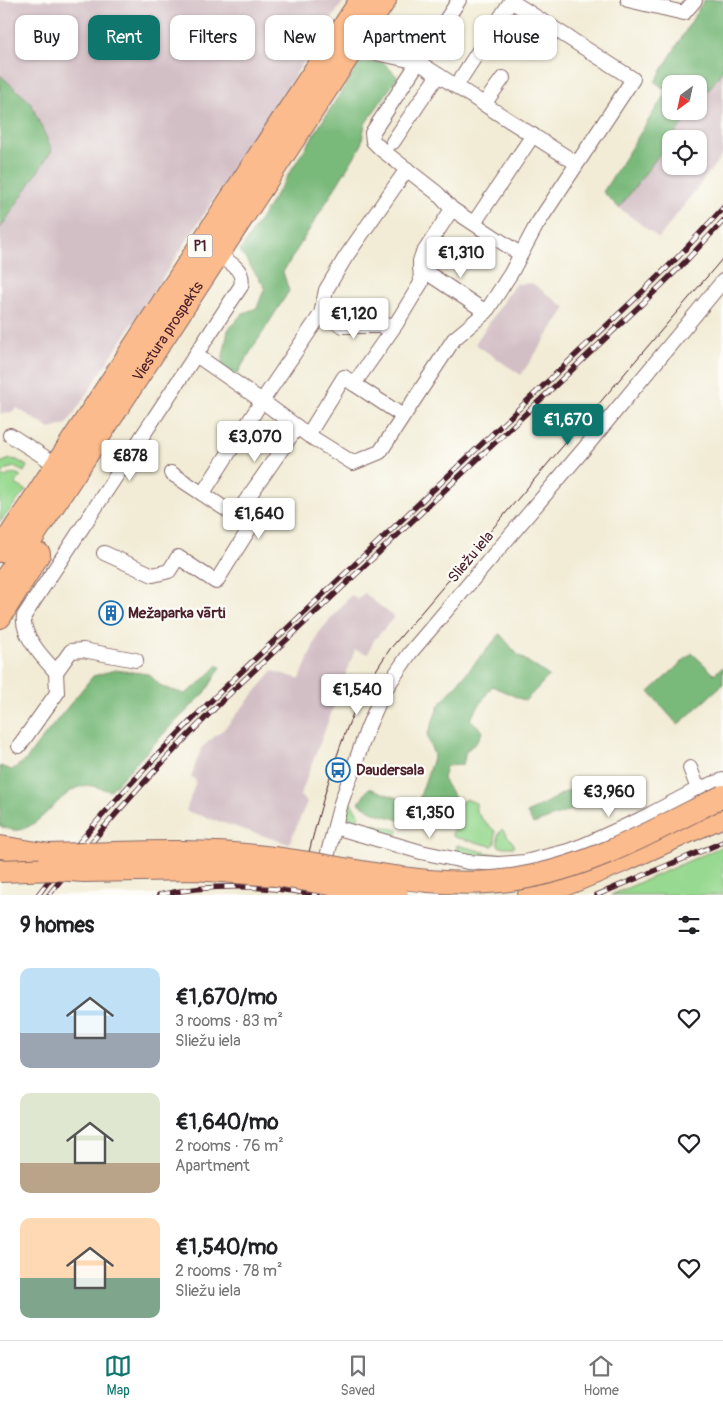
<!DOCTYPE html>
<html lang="en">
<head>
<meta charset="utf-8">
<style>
  body { margin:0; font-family:Pangolin,sans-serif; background:#f2f2f2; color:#202124; height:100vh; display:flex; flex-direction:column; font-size:19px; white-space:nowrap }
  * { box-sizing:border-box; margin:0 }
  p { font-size:16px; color:#757577 }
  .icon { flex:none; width:28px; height:28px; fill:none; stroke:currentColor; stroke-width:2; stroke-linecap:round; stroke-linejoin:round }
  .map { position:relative; height:895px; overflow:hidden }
  .details { display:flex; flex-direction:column; background:#fff; flex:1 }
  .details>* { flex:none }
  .top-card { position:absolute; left:15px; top:15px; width:694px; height:45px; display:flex; gap:10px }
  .needle { width:32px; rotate:213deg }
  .controls { position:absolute; left:662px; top:75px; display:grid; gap:10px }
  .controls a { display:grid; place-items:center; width:45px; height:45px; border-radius:10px; background:#fff; box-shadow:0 1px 4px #0004; font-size:25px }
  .price { position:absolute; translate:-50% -42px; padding:0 11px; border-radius:5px; background:#fff; color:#222; font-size:16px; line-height:32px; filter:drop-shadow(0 1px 2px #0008) }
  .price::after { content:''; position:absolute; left:50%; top:30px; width:15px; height:11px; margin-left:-8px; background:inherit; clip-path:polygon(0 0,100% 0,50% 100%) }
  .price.on { background:#0f766e; color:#fff }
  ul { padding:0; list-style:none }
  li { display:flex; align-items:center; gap:15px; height:125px; padding:0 20px }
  li span { display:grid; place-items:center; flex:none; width:140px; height:100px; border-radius:10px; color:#555 }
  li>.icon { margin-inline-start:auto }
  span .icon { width:60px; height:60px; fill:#fffc; stroke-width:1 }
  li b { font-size:21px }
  h2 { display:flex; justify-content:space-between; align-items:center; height:60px; padding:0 20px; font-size:21px }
  .pill { padding:0 18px; border-radius:10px; background:#fff; box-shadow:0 1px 4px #0004; font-size:18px; line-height:45px }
  .pill.on { background:#0f766e; color:#fff }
  .tab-bar { display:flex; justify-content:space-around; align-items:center; height:70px; border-top:1px solid #e0e0e0; background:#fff; font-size:14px; color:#757577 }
  .tab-bar a { display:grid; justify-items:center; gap:2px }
  .tab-bar .on { color:#0f766e }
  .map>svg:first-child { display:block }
  .industrial { fill:#d2bec5 }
  .green { fill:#97d990; stroke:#707c5e }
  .forest { fill:#79b97a; stroke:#626c52 }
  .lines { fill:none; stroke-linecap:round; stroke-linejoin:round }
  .minor-casing { stroke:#856767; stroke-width:16 }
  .primary-casing { stroke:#856767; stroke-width:24 }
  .minor { stroke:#fff; stroke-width:14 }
  .primary { stroke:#fbbb8c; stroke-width:22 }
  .tram { stroke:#4a1f2b; stroke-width:1 }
  .rail-casing { stroke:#4a1f2b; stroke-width:5.5 }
  .rail { stroke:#fdfcf7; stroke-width:4; stroke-dasharray:11; stroke-linecap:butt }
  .primary-bridge-casing { stroke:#856767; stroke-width:24; stroke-linecap:butt }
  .primary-bridge { stroke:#fbbb8c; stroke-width:22 }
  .labels { text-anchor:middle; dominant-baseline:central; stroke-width:4.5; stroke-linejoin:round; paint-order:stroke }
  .shield { fill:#fdfcf7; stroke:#806168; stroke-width:1 }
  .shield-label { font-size:14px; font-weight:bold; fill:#4a1f2b }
  .street-label { font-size:15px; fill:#4a1f2b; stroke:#fdfcf7 }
  .poi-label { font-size:15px; font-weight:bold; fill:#4a1f2b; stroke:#fdfcf7; text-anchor:start }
</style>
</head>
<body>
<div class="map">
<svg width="723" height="895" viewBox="0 0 723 895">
  <rect width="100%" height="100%" fill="#fdfcf7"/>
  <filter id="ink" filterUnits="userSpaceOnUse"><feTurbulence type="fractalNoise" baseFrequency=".02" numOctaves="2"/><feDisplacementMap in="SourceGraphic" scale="10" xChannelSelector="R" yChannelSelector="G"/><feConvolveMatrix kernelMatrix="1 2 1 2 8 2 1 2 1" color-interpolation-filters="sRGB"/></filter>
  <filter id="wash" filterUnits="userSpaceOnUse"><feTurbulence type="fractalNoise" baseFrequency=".0096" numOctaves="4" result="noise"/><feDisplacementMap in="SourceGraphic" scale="20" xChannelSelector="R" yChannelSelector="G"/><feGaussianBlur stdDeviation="1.12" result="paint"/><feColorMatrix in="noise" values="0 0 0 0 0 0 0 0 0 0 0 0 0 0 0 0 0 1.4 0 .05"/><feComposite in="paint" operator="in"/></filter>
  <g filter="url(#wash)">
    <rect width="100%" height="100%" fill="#f2ecd6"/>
    <g class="industrial">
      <polygon points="0,0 344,0 67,424 50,429 17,408 11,412 0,414 0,229 52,150 30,102 0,75"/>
      <polygon points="723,70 723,154 659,238 619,208 671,139 671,166 699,166 699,139 671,139 692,111 699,111 699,103"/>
      <polygon points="532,283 566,308 521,375 475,344 515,284"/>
      <polygon points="364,593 394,617 378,636 374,640 368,654 355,650 300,796 307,802 289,844 186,811 196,781 191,776 202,747 225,728 273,671 300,679 318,634 322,629 351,595 358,600"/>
    </g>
    <g class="green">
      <path d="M10,459L17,460L27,466L24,472L14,467L7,469L1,475L6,477C10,473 15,472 21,476L15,484L26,490L0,522V463Z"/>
      <polygon points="466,799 476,803 476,811 482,819 495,831 495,844 492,846 454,837 452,835 461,802"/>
      <path d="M349,801L359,814L357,828C347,822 346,812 349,801Z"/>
      <polygon points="373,824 398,830 397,836 367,831 370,826"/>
      <polygon points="502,829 514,844 514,847 500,847 498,845 498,835"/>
      <path d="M457,845L492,854H516V856C495,858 476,856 456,851Z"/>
      <polygon points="723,846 723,895 611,895 714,850"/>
    </g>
    <g class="forest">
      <polygon points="704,0 723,0 723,70 699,103 699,84 671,84 671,111 692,111 619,208 603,192 667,91 655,82"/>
      <polygon points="360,62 383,62 398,77 365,124 361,146 283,272 289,291 244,362 237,375 221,367 228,330 243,313 257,308 265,287 240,251"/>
      <polygon points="0,75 30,102 52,150 0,229"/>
      <polygon points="500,634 518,655 549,676 525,701 492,686 470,719 483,731 477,742 466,751 463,765 446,766 443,779 457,801 451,821 414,824 375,813 359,803 369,788 417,805 434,755 427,736 439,705"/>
      <polygon points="692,653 714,674 723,667 723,684 678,725 649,692"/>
      <path d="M218,665L221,667L205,693L169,728L110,791C101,789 92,784 83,786C61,790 42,826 19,830C13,831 5,828 0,826V766L12,770L27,759L36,746L93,676L115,670L149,674L162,687L185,694L198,685Z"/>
      <polygon points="569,790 577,808 533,824 527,813"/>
    </g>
  </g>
  <g filter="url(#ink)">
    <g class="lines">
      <g class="minor-casing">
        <g id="minor">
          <polyline points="459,0 372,133 373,141 382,150 437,193 452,209 520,254"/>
          <polyline points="628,0 684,13 695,0"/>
          <polyline points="353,48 418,62 576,163"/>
          <polyline points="484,104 503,78"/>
          <polyline points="393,142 438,75"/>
          <polyline points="474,223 533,135"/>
          <polyline points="420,268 486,312"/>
          <polyline points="321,314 343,326 381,326 396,324"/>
          <polyline points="196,355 262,401 308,435 353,463 380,452 454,339 486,312 511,273 536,226 633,79 511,1 456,86"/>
          <polyline points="354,384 403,416"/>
          <polyline points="10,435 57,465"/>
          <polyline points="308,435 344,377 354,384 396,324 421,283 420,261 422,255 452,209"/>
          <polyline points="203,493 262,401 321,314 326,290 345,258 407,169"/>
          <polyline points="236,515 297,427"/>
          <polyline points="104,553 153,575 169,571 178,557 216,582 251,526 171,473"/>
          <path d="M136,660L83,650L71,651L56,672C44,659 21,635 24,616L241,286C245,270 231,263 218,255"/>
          <polyline points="19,746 57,693 56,672"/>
          <polyline points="690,768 698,789"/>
          <polyline points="335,827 421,852 468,862 498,864 525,862 568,851 584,845 641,819 698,789 723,780"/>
          <polyline points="317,895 341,803 368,727 384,691 410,653 584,449 723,281"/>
        </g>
      </g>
      <g class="primary-casing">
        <g id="primary">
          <polyline points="0,551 361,0"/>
          <path id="s1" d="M0,587L385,0"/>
          <polyline points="0,617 39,554"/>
          <polyline points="0,847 50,855"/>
          <polyline points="529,895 552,890 623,861 723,816"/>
        </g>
      </g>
      <use href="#minor" class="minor"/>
      <use href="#primary" class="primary"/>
      <path class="tram" d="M298,895C315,829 331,760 360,698C369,681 379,665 390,649L723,258"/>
      <g class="rail-casing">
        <g id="rail">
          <path d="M38,895C92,822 154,757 218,694L642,292L679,256L723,208"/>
          <path d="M49,895C103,825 162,761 225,698L648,298L685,262L723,221"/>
          <path d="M159,895C215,883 262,885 318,895"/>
          <polyline points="597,895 723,842"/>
        </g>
      </g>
      <use href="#rail" class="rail"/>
      <g class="primary-bridge-casing">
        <g id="primary-bridge">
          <path d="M50,855C125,853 199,848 273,858C354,868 436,892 517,879C590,868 657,829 723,796"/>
          <polyline points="0,871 55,869 84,871 195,869 235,872 276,875 397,895"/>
        </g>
      </g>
      <use href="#primary-bridge" class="primary-bridge"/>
    </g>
  </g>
  <defs>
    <g id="building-ring" transform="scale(1.25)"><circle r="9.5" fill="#fdfcf7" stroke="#1f6fb2" stroke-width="1.5"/><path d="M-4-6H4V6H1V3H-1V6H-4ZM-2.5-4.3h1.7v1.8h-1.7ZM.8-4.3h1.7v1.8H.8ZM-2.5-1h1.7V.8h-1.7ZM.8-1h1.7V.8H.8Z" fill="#1f6fb2"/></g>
    <g id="bus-ring" transform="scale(1.25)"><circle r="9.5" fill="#fdfcf7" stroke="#1f6fb2" stroke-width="1.5"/><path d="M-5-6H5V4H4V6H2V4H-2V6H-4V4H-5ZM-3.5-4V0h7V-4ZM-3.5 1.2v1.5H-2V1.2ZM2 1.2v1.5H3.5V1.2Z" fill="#1f6fb2"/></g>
  </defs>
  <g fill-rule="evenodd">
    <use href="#building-ring" x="111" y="613"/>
    <use href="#bus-ring" x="338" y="770"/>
  </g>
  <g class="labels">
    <rect class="shield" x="187.5" y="234.5" width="25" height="23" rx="4"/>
    <g class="shield-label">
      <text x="200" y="246">P1</text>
    </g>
    <g class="street-label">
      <text stroke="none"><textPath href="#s1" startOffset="306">Viestura prospekts</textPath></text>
      <text transform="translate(471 557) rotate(-50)">Sliežu iela</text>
    </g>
    <g class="poi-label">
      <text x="128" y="613">Mežaparka vārti</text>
      <text x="356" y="770">Daudersala</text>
    </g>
  </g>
</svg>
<div class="controls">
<a><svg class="needle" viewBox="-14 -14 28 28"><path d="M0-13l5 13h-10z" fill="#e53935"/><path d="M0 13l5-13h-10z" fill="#757577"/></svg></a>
<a><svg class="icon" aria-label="locate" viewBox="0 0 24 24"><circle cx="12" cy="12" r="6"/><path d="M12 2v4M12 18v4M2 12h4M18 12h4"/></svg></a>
</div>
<b class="price" style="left:461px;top:279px">€1,310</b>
<b class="price" style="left:354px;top:340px">€1,120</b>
<b class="price on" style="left:568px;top:446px">€1,670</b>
<b class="price" style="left:255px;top:463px">€3,070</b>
<b class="price" style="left:130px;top:482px">€878</b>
<b class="price" style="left:259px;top:540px">€1,640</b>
<b class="price" style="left:357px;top:716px">€1,540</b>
<b class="price" style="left:609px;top:818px">€3,960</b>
<b class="price" style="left:430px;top:839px">€1,350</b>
<div class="top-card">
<a class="pill">Buy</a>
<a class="pill on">Rent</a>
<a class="pill">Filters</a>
<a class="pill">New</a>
<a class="pill">Apartment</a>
<a class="pill">House</a>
</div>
</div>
<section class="details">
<h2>9 homes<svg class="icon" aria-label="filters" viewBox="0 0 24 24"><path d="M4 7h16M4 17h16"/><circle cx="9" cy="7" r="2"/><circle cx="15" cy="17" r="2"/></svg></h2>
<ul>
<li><span style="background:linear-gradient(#bfe0f5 65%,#9aa5b1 0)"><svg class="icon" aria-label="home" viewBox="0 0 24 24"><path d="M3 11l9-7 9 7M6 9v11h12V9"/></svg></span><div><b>€1,670/mo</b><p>3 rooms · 83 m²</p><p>Sliežu iela</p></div><svg class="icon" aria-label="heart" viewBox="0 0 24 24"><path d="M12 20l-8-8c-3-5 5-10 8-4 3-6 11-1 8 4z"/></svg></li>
<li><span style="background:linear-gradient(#dfe7d0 70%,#b9a48a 0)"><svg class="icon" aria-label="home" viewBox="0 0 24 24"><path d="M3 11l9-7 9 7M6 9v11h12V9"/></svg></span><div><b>€1,640/mo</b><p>2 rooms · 76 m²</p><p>Apartment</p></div><svg class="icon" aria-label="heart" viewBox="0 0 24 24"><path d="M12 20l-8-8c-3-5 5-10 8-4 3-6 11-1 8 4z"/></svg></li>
<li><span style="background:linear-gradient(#ffd9b3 60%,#7fa58c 0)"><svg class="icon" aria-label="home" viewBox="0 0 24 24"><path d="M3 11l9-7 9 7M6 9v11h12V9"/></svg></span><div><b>€1,540/mo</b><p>2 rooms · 78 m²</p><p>Sliežu iela</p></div><svg class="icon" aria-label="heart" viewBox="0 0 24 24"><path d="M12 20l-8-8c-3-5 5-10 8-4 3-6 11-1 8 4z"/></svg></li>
</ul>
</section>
<nav class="tab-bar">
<a class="on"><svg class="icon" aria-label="map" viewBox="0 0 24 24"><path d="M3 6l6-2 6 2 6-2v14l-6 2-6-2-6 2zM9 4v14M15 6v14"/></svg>Map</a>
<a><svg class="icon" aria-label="saved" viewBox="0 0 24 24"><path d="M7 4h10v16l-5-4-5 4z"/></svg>Saved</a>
<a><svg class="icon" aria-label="home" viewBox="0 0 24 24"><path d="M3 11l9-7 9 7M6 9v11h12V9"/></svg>Home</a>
</nav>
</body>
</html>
